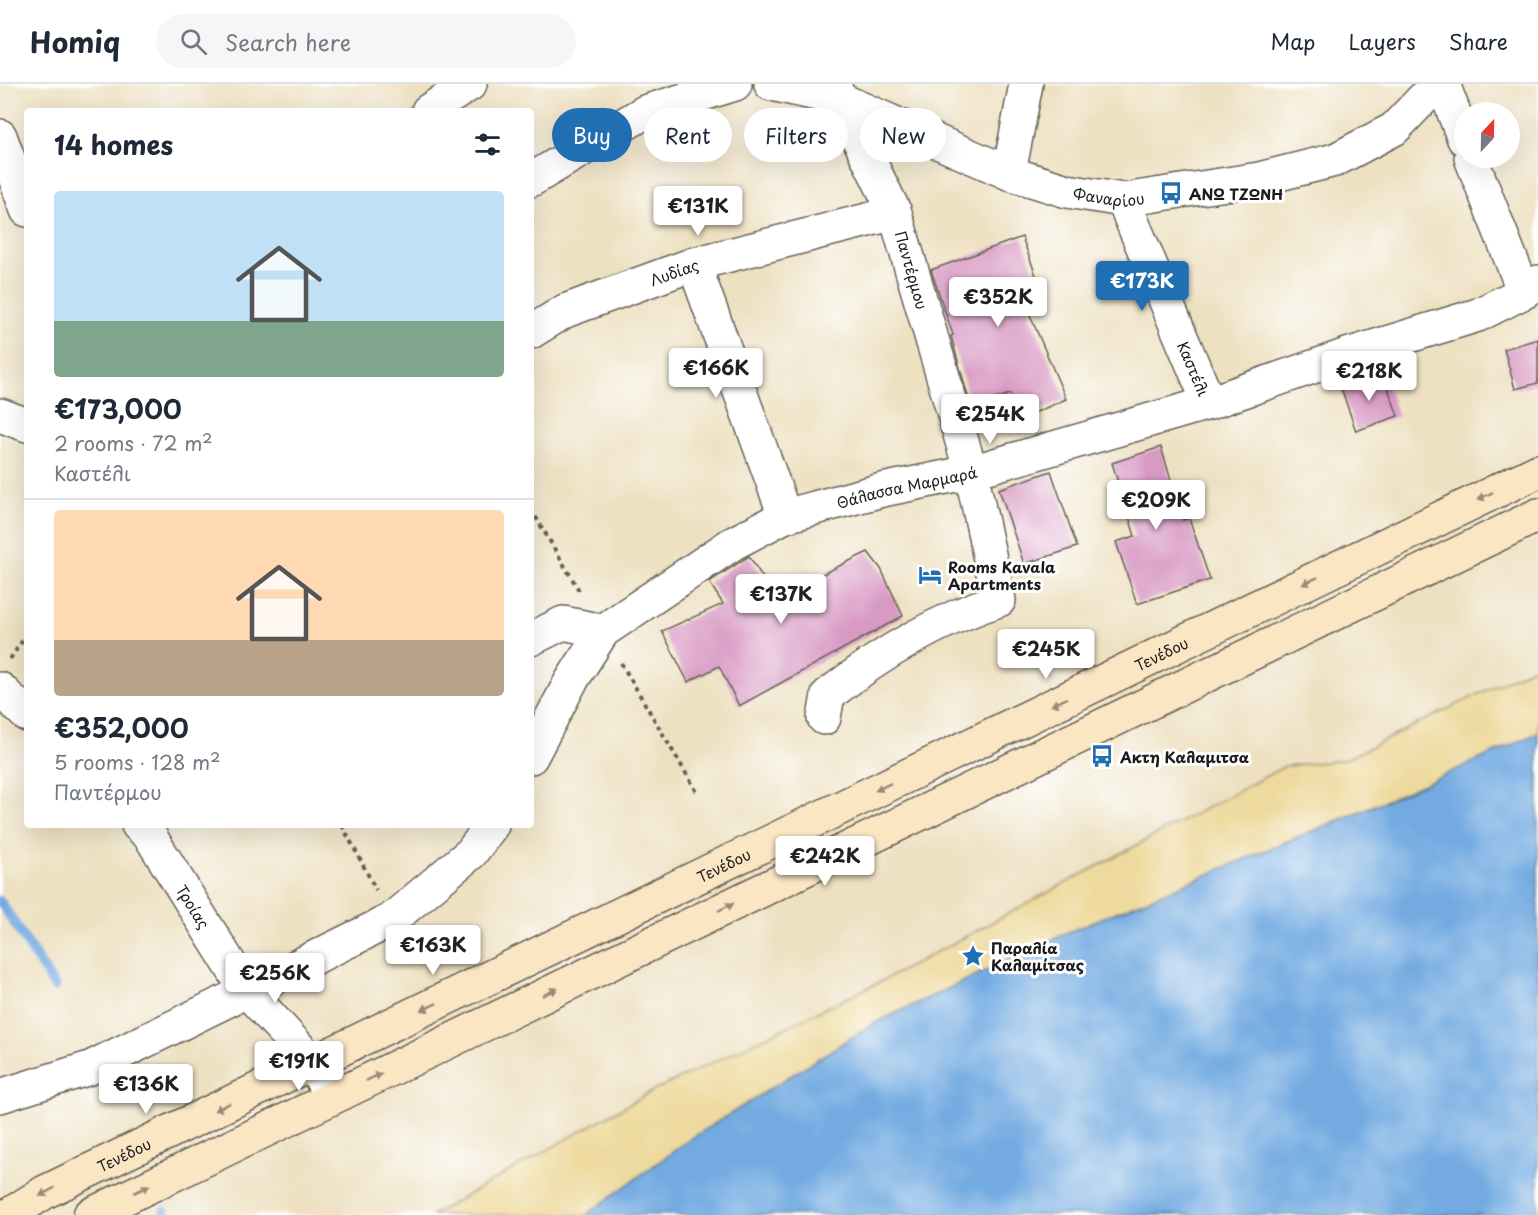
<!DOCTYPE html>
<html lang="en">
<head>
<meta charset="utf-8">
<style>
  body { margin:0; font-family:"Playpen Sans",sans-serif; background:#f6f6f7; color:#1f2937; height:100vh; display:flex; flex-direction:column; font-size:22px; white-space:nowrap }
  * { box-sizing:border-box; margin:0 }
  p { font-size:20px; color:#747a83 }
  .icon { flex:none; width:33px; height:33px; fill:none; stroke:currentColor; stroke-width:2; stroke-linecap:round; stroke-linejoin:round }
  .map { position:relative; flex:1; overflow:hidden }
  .panel { position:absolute; left:24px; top:24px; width:510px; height:720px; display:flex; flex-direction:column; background:#fff; border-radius:6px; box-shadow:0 6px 24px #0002 }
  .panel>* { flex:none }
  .top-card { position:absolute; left:552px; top:24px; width:570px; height:54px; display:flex; gap:12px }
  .needle { width:39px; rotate:22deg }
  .tools { position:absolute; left:1454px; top:18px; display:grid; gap:12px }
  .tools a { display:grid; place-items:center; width:66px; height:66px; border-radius:50%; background:#fff; box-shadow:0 6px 24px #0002; font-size:30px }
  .price { position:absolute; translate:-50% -51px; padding:0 14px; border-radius:6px; background:#fff; color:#222; font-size:20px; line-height:39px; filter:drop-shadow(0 2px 3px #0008) }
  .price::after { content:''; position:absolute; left:50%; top:36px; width:18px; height:14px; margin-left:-9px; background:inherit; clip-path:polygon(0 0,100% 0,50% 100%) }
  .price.on { background:#1f6fb2; color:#fff }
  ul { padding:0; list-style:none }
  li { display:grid; align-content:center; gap:12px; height:318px; padding:0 30px }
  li+li { border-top:2px solid #e0e1e3 }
  li span { display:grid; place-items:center; height:186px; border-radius:6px; color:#555 }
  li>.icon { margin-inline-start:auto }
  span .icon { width:108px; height:108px; fill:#fffc; stroke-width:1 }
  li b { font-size:26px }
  h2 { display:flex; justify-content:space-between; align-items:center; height:72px; padding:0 30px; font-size:26px }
  .pill { padding:0 21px; border-radius:27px; background:#fff; box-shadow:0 6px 24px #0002; font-size:21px; line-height:54px }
  .pill.on { background:#1f6fb2; color:#fff }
  header { display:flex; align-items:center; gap:36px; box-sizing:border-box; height:84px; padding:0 30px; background:#fff; border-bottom:2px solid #e0e1e3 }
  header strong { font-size:28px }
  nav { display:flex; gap:33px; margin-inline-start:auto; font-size:21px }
  .search { width:420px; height:54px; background:#f6f6f7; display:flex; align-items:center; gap:15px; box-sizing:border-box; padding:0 21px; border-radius:33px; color:#747a83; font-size:22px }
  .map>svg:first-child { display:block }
  .sand { fill:#eeda9e; stroke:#857b5d; stroke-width:1.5 }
  .water { fill:#72aae1; stroke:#47637e; stroke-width:1.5 }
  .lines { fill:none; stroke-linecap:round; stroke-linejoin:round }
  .stream { stroke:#72aae1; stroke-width:10 }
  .building { fill:#d899c3 }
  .street-casing { stroke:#666156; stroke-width:36 }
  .secondary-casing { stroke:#666156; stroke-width:36 }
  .path { stroke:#666156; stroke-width:4; stroke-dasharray:4.5 4.5; stroke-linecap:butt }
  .street { stroke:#fff; stroke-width:33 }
  .secondary { stroke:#fbe6c4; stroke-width:33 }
  .oneway { fill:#978b78 }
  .labels { text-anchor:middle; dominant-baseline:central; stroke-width:6; stroke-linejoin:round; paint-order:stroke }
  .street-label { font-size:15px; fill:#1c1c1c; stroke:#fff }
  .poi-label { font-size:15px; font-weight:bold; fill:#1c1c1c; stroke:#fff; text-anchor:start }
</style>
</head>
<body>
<header>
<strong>Homiq</strong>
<div class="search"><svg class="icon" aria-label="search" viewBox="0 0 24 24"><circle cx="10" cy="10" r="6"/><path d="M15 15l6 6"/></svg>Search here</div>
<nav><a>Map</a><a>Layers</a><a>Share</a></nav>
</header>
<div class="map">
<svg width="1538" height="1131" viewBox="0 0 1538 1131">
  <rect width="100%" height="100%" fill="#fff"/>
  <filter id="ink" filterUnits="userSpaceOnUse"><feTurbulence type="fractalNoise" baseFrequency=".0167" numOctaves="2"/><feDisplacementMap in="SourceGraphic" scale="12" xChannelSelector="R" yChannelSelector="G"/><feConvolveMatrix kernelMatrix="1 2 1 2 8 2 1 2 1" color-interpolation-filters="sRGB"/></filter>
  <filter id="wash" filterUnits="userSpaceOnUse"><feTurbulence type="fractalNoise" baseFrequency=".008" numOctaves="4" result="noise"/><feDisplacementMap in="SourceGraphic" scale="24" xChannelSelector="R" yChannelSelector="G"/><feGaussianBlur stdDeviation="1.35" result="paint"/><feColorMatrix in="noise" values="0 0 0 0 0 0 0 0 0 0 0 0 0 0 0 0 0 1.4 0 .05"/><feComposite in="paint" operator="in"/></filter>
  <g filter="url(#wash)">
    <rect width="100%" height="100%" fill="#eee1c2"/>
    <polygon class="sand" points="1538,581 1538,653 1066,849 873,940 690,1055 586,1131 432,1131 645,1011 886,895 1285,682 1344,676"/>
    <polygon class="water" points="1538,649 1538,1131 586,1131 690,1055 873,940 1066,849 1386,717"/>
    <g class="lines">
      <g class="stream">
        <polyline points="0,817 55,903"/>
        <polyline points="164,1127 165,1131"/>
      </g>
    </g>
    <g id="blocks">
      <g class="building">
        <polygon points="1022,153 1042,208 1023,215 1066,315 1027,332 1010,310 971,323 951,252 953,251 931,186"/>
        <polygon points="1538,255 1538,299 1515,305 1504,265"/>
        <polygon points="1383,290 1398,332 1356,347 1341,304"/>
        <polygon points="1161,363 1183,436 1189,434 1210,496 1137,520 1116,458 1135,452 1112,379"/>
        <polygon points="1051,387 1077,463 1024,480 999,405"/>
        <polygon points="868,468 881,485 903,532 739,622 719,582 688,598 662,547 723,520 709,498 749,472 775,513"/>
      </g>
    </g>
  </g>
  <g filter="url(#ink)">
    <use href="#blocks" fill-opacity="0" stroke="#666156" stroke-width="1.5"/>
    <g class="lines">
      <g class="street-casing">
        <g id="street">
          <path id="s1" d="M771,0L839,15L1009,89L1067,107L1123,116L1259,95L1335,76L1394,45L1437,0"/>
          <polyline points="1443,0 1464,55"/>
          <polyline points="428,27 470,0"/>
          <polyline points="0,52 27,126"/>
          <polyline points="1471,74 1524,208"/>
          <polyline points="1009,89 1026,0"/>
          <polyline points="531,96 645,28 735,0"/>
          <path id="s2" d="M1123,116L1209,319"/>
          <polyline points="694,180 785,432"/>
          <path id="s3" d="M531,248L565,227L694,180L895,129"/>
          <polyline points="0,331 27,341"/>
          <polyline points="531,555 563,539 603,547"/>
          <polyline points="0,605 27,631"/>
          <path d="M824,634L828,611C879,571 938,536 999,516L971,388L895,129L839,15L834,0"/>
          <path id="s4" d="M531,673L570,599L603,547L732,460L785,432L882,406L971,388L1209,319L1347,271L1478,231L1524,208L1538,198"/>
          <path id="s5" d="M138,741L150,752L246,906L313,979L331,1014"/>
          <polyline points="0,1012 90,984 391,836 471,769 492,741"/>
        </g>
      </g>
      <g class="secondary-casing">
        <g id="secondary">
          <path id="s6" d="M9,1131L45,1108L1538,387"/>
          <polyline points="90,1131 1538,431"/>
        </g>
      </g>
      <g class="path">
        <polyline points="531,425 580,508"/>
        <polyline points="10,575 27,550"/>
        <polyline points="621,579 697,708"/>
        <polyline points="342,741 376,806"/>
      </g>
      <use href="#street" class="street"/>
      <use href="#secondary" class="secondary"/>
    </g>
    <defs><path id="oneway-solid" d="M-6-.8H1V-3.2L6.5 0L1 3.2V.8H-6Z" transform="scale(1.5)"/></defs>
    <g class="oneway">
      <use href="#oneway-solid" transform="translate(1485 412) rotate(154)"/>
      <use href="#oneway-solid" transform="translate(1310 497) rotate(154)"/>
      <use href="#oneway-solid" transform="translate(1059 618) rotate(154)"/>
      <use href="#oneway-solid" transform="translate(883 703) rotate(154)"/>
      <use href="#oneway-solid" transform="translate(726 823) rotate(-26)"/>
      <use href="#oneway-solid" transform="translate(550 908) rotate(-26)"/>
      <use href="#oneway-solid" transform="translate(429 923) rotate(154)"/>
      <use href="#oneway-solid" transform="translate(374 993) rotate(-26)"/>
      <use href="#oneway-solid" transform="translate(222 1023) rotate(154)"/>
      <use href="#oneway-solid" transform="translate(142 1105) rotate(-26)"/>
      <use href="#oneway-solid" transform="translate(47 1108) rotate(151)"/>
    </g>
  </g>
  <defs>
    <g id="bus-bare" transform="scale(1.8)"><path d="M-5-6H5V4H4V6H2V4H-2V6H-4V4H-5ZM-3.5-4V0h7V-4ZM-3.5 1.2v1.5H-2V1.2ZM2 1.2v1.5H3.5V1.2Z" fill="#1f6fb2" stroke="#fff" stroke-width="2.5" paint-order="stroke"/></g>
    <g id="hotel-bare" transform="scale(1.8)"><path d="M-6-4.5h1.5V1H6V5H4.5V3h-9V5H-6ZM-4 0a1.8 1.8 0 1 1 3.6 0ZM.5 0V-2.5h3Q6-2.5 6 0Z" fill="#1f6fb2" stroke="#fff" stroke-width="2.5" paint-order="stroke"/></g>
    <g id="sight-bare" transform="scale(1.8)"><path d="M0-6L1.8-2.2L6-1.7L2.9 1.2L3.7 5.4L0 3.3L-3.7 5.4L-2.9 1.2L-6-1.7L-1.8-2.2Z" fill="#1f6fb2" stroke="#fff" stroke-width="2.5" paint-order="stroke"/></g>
  </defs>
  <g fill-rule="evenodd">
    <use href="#bus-bare" x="1171" y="109"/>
    <use href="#hotel-bare" x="930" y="491"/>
    <use href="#bus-bare" x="1102" y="672"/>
    <use href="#sight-bare" x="973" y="872"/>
  </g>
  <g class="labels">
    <g class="street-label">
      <text stroke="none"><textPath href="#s1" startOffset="358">Φαναρίου</textPath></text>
      <text transform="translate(912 186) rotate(74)">Παντέρμου</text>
      <text stroke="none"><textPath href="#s3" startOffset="156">Λυδίας</textPath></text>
      <text stroke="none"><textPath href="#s2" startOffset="183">Καστέλι</textPath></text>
      <text stroke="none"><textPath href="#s4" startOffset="486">Θάλασσα Μαρμαρά</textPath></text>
      <text stroke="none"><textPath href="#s6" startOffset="1282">Τενέδου</textPath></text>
      <text stroke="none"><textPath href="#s6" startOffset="796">Τενέδου</textPath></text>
      <text stroke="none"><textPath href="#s5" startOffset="99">Τροίας</textPath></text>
      <text stroke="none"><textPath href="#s6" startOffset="130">Τενέδου</textPath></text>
    </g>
    <g class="poi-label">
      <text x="1189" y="109">ΑΝΩ ΤΖΩΝΗ</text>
      <text x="948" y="482">Rooms Kavala<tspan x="948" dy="17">Apartments</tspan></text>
      <text x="1120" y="672">Ακτη Καλαμιτσα</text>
      <text x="991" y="863">Παραλία<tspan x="991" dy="17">Καλαμίτσας</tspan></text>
    </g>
  </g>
</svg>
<div class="tools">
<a><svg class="needle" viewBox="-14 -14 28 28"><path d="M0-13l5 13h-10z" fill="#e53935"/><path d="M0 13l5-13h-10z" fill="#747a83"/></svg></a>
</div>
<b class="price" style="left:698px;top:153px">€131K</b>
<b class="price on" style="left:1142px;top:228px">€173K</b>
<b class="price" style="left:998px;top:244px">€352K</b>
<b class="price" style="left:716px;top:315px">€166K</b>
<b class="price" style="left:1369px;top:318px">€218K</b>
<b class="price" style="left:990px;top:361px">€254K</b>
<b class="price" style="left:1156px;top:447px">€209K</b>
<b class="price" style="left:781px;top:541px">€137K</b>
<b class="price" style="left:1046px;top:596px">€245K</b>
<b class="price" style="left:825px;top:803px">€242K</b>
<b class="price" style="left:433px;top:892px">€163K</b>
<b class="price" style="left:275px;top:920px">€256K</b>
<b class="price" style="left:299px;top:1008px">€191K</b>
<b class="price" style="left:146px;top:1031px">€136K</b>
<div class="top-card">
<a class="pill on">Buy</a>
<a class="pill">Rent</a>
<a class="pill">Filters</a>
<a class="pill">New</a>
</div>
<section class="panel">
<h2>14 homes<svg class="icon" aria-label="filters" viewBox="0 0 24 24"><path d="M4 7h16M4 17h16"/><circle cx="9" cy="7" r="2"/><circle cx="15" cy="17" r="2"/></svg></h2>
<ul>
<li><span style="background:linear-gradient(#bfe0f5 70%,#7fa58c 0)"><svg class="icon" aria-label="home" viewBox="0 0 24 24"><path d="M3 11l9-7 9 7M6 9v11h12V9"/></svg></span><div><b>€173,000</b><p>2 rooms · 72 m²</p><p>Καστέλι</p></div></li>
<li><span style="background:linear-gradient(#ffd9b3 70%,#b9a48a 0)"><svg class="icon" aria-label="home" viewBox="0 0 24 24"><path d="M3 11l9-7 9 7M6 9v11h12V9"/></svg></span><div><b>€352,000</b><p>5 rooms · 128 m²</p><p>Παντέρμου</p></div></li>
</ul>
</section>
</div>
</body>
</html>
